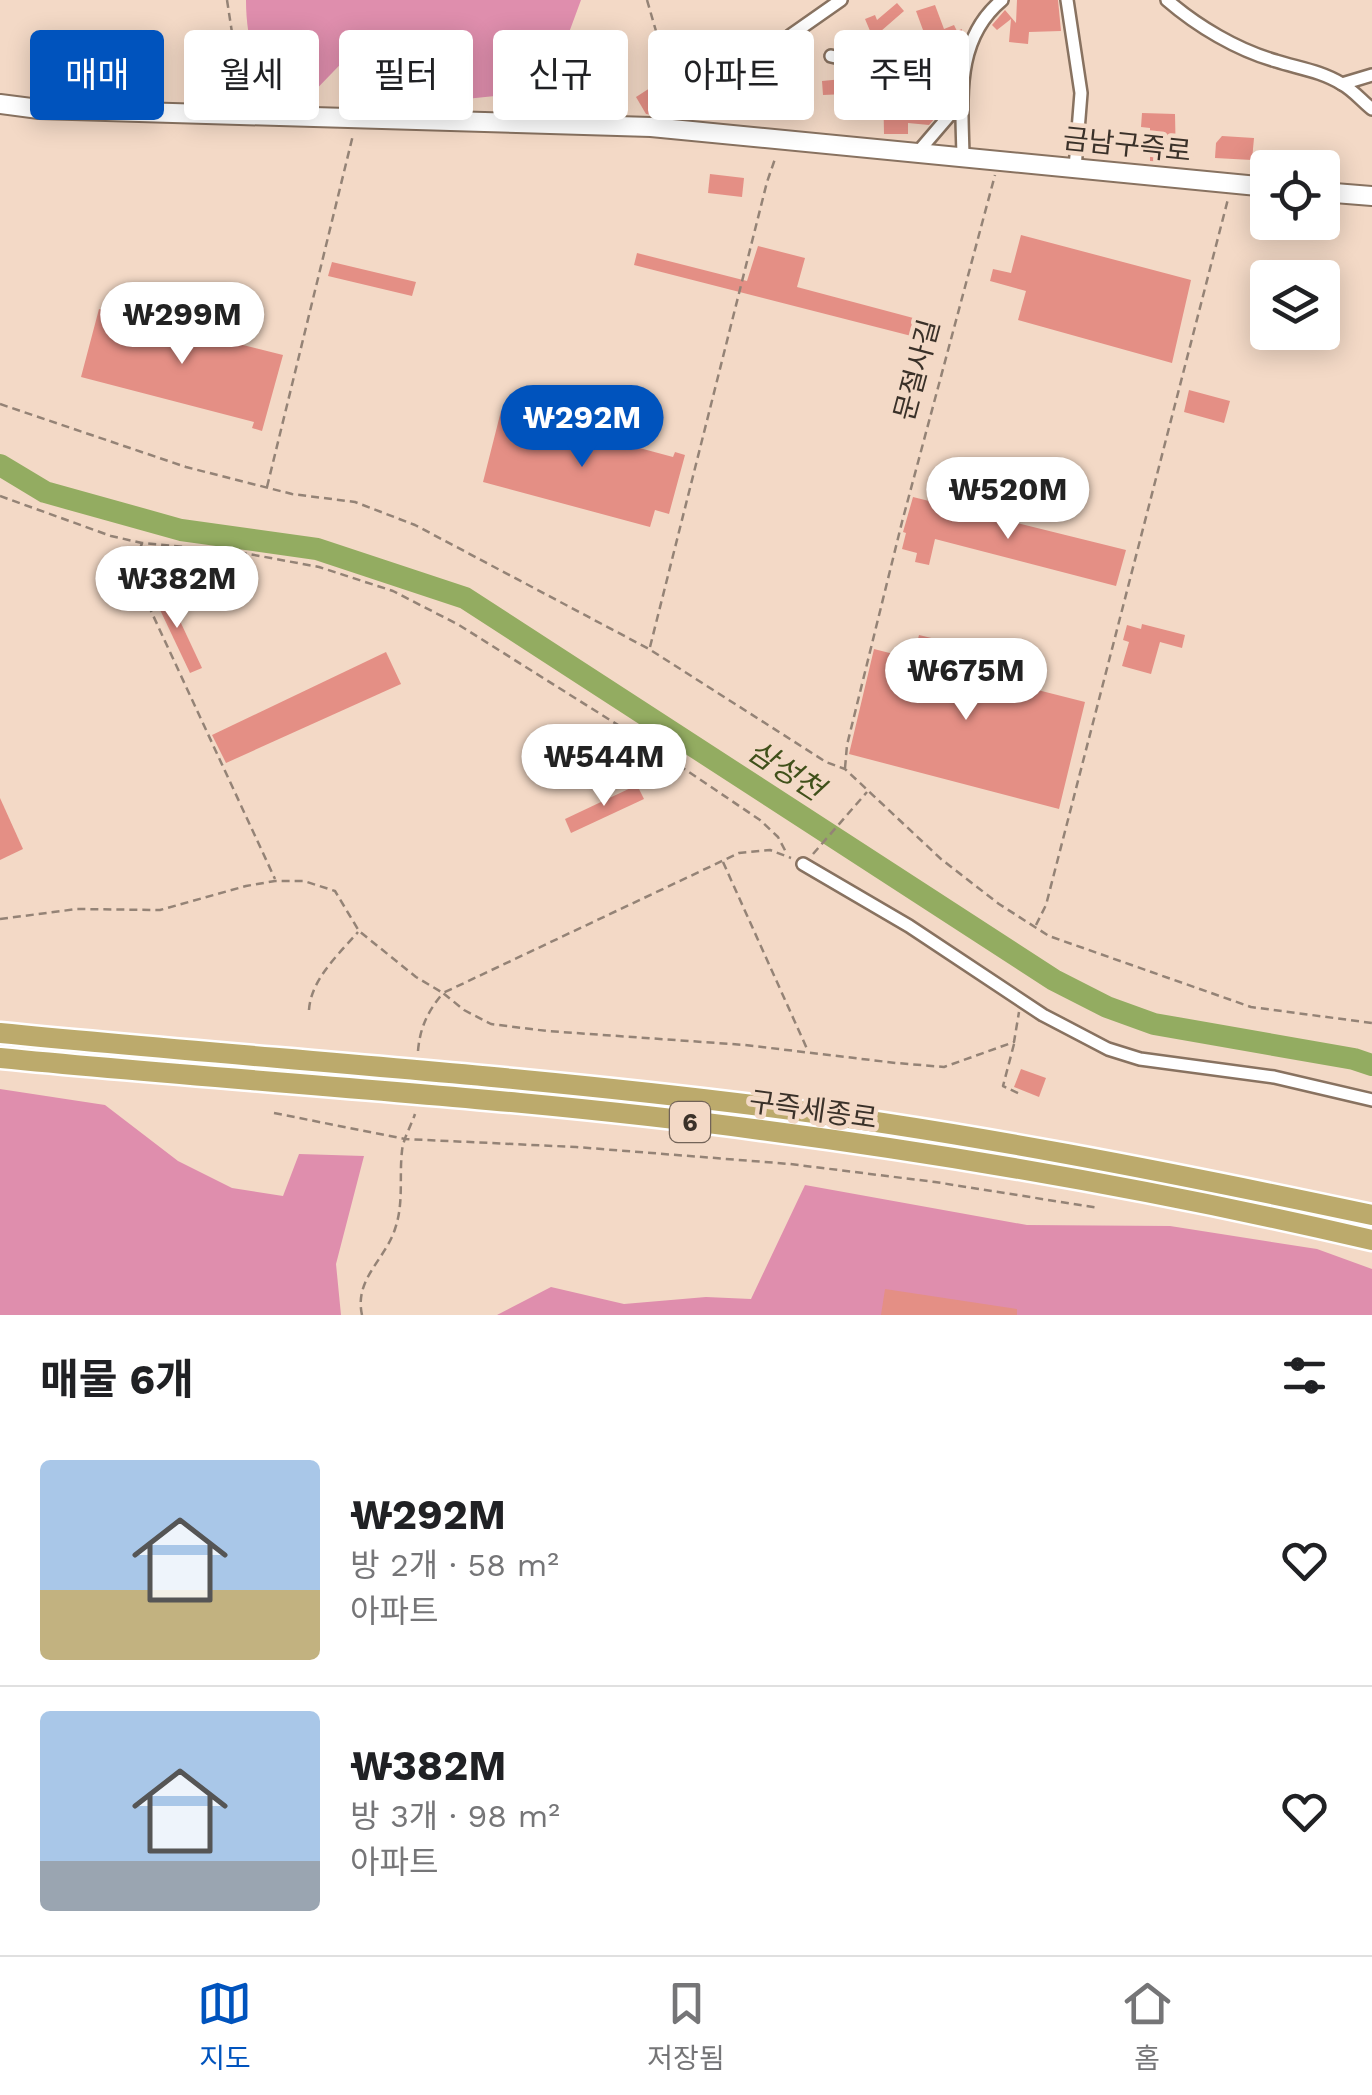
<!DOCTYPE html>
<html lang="ko">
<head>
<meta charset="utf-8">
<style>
  body { margin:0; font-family:"Work Sans","Noto Sans KR",sans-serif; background:#f6f6f6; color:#202124; height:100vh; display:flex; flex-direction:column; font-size:38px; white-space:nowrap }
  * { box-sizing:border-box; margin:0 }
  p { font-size:32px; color:#757577 }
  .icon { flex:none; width:55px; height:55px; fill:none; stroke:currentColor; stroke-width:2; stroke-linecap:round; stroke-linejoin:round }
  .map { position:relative; height:1315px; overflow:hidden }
  .side { display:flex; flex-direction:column; background:#fff; flex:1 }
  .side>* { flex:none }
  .banner { position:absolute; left:30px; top:30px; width:1312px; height:90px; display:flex; gap:20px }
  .controls { position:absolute; left:1250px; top:150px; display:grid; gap:20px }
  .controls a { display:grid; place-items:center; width:90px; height:90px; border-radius:10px; background:#fff; box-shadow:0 5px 25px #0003; font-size:50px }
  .price { position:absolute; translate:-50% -85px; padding:0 22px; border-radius:35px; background:#fff; color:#222; font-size:32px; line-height:65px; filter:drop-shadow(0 2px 5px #0008) }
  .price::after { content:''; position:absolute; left:50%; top:60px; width:30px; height:22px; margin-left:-15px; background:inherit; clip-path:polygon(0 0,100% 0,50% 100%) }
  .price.on { background:#0053bd; color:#fff }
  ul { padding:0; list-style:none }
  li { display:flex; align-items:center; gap:30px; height:250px; padding:0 40px }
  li+li { border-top:2px solid #e0e0e0 }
  li span { display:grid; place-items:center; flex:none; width:280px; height:200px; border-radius:10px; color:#555 }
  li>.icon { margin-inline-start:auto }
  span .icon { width:120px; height:120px; fill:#fffc; stroke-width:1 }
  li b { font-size:42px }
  h2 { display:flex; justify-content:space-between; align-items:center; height:120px; padding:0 40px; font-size:42px }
  .pill { padding:0 35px; border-radius:10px; background:#fff; box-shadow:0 5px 25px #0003; font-size:35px; line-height:90px }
  .pill.on { background:#0053bd; color:#fff }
  .tabs { display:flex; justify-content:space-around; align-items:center; height:140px; border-top:2px solid #e0e0e0; background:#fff; font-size:28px; color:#757577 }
  .tabs a { display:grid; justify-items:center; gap:5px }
  .tabs .on { color:#0053bd }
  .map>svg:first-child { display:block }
  .forest { fill:#df8ead }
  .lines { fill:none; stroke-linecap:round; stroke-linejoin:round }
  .river { stroke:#93ac61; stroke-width:22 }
  .building { fill:#e48f85 }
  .minor-casing { stroke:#887260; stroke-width:16 }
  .secondary-casing { stroke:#887260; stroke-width:22 }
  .trunk-casing { stroke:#fff; stroke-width:25 }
  .path { stroke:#948376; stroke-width:2.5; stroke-dasharray:8 5; stroke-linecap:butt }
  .minor { stroke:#fff; stroke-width:11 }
  .secondary { stroke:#fff; stroke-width:18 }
  .trunk { stroke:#bcaa6c; stroke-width:20 }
  .labels { text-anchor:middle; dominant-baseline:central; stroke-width:9; stroke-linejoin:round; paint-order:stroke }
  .shield { fill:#f3d9c6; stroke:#726358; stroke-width:2.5 }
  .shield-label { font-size:25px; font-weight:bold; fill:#3a3129 }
  .street-label { font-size:28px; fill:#3a3129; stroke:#f3d9c6 }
  .water-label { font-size:30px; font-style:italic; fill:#40501a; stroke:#f3d9c6 }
</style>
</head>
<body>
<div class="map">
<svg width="1372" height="1315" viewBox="0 0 1372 1315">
  <rect width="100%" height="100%" fill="#f3d9c6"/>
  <g class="forest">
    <path d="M246,0H581L567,38L514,94L426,103L407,85L384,42L360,44L304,102L268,92C253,62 246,33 246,0Z"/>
    <polygon points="0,1089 105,1105 178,1161 232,1188 283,1196 299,1154 364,1156 336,1264 341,1315 0,1315"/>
    <polygon points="805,1185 1027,1225 1170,1226 1317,1249 1372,1269 1372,1315 497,1315 551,1287 624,1304 706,1297 751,1299"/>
  </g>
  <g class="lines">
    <polyline class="river" points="0,465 45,492 181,530 317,549 465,598 1054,980 1107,1007 1154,1024 1354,1059 1372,1065"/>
  </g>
  <g class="building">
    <polygon points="1017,0 1058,0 1061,31 1029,32 1028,44 1009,42 1011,19 997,30 992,25 1005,10 1016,23"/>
    <polygon points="897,3 904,11 873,38 865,19 875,15 877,20"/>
    <polygon points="935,5 944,29 954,25 957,31 962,29 963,40 937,53 913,55 913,31 923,30 916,11"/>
    <polygon points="942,72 948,73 941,100 938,99 936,117 929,125 908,123 908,134 884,134 883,81 929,81 931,73"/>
    <polygon points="853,74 875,76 875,88 845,88 846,94 823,95 822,81 853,78"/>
    <polygon points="664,79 675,100 653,115 646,114 636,97"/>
    <polygon points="1142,113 1175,114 1176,162 1150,161 1150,128 1141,127"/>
    <polygon points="1222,136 1254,138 1252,160 1215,158 1216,143"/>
    <polygon points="710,174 744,178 742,197 708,193"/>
    <polygon points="1021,235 1191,280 1172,363 1018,320 1026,291 990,281 993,269 1011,273"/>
    <polygon points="758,246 805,258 797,287 932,323 927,340 634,265 637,253 747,281"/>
    <polygon points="332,262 416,282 412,296 328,276"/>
    <polygon points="99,309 283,355 262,431 252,428 254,422 81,377"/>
    <polygon points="1189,390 1230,401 1224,423 1184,412"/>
    <polygon points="501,411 673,457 675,452 685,455 669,514 655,510 650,527 483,482"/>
    <polygon points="913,497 1126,550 1116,586 935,539 929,565 915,562 917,553 902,549 906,533 903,532"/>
    <polygon points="165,589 202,668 190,673 153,595"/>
    <polygon points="1142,624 1185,635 1182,648 1160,642 1151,674 1122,666 1129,642 1123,640 1127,625 1141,629"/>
    <polygon points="919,635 997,654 991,678 1085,702 1059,809 849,754 874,649 913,659"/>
    <polygon points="386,652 401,684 226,763 212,735"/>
    <polygon points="637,785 644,799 571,833 565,819"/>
    <polygon points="0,798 23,849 0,860"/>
    <polygon points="1021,1069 1046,1078 1039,1097 1014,1087"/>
    <polygon points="885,1289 1017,1309 1017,1315 881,1315"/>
  </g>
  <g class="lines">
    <g class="minor-casing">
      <g id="minor">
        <polyline points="1067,0 1081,93 1075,168"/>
        <path d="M1167,0C1197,26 1237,50 1276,61C1298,68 1321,71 1342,84C1353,90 1362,101 1372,109"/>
        <polyline points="831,56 883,68 964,60"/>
        <polyline points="1342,84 1372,75"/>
        <polyline points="651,127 710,89 748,77 761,68 791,35 841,0"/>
        <polyline points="918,152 948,117 961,91"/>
        <path d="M963,157C962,99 954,40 1002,0"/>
        <polyline points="803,864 909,926 1043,1015 1108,1049 1140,1059 1274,1077 1372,1100"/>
      </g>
    </g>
    <g class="secondary-casing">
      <g id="secondary">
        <polyline points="0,104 39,109 651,127 1268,187"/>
        <polyline points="1322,192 1372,196"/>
      </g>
    </g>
    <g class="trunk-casing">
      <g id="trunk">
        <path d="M0,1033C253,1058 508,1074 761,1106C967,1132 1169,1172 1372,1215"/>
        <path d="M0,1058C253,1083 509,1096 761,1130C967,1157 1170,1193 1372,1240"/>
      </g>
    </g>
    <g class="path">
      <polyline points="227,0 239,78 246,99"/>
      <polyline points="647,0 658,38 682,94"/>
      <polyline points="0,404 186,467 292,494 355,502 415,525 649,649 826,762 845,769 941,859 999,904 1049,936 1251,1007 1372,1023"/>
      <polyline points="267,487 353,135"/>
      <polyline points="0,496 111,536 142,543 238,552 319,567 393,591 459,625 637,737 760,820 778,837 787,854"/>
      <polyline points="142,543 136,561 139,585 275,879"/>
      <polyline points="650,647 767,182 776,156"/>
      <polyline points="845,768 847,745 902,522 995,175"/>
      <polyline points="813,854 867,792"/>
      <polyline points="723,862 808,1051"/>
      <polyline points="0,919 77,909 160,910 246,886 275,881 304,881 335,891 359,931 416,977 443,993 739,853 770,850 791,858"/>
      <polyline points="1036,925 1046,905 1228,199"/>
      <path d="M309,1010C311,979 339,954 358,932"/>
      <polyline points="1014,1044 1003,1086 1020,1094"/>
      <path d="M418,1051C420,1027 428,1011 443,993L464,1010L491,1024L547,1031L745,1045L896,1063L944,1067L1014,1042L1019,1012"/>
      <polyline points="274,1113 405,1139 576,1147 790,1164 935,1182 1099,1208"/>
      <path d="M362,1315C354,1279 385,1260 395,1229C404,1203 399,1178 402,1151C403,1139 411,1126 415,1114"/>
    </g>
    <use href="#minor" class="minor"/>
    <use href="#secondary" class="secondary"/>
    <use href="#trunk" class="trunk"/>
  </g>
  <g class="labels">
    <rect class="shield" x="670" y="1102" width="40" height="40" rx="8"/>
    <g class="shield-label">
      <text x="690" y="1122">6</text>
    </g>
    <g class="street-label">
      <text transform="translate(1127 145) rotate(6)">금남구즉로</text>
      <text transform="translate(917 370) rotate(-75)">문절사길</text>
      <text transform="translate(813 1110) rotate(8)">구즉세종로</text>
    </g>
    <g class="water-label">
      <text transform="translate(786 770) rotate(33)">삼성천</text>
    </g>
  </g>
</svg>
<div class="controls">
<a><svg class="icon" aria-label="locate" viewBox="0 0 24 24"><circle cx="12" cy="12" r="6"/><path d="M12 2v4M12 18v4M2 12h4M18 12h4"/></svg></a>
<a><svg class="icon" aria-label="layers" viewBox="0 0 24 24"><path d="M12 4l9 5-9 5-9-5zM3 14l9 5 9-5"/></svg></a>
</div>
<b class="price" style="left:182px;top:367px">₩299M</b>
<b class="price on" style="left:582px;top:470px">₩292M</b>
<b class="price" style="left:1008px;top:542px">₩520M</b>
<b class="price" style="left:177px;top:631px">₩382M</b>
<b class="price" style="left:966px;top:723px">₩675M</b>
<b class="price" style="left:604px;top:809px">₩544M</b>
<div class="banner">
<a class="pill on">매매</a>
<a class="pill">월세</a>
<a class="pill">필터</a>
<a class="pill">신규</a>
<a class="pill">아파트</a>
<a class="pill">주택</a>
</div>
</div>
<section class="side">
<h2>매물 6개<svg class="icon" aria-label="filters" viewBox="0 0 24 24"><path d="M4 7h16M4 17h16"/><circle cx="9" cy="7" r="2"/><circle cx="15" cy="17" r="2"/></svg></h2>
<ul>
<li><span style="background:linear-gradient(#a9c7e8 65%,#c2b280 0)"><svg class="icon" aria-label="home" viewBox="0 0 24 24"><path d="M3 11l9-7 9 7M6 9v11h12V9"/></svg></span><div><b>₩292M</b><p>방 2개 · 58 m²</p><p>아파트</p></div><svg class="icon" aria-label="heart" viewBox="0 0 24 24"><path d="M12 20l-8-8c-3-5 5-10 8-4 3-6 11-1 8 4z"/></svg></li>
<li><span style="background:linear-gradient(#a9c7e8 75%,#9aa5b1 0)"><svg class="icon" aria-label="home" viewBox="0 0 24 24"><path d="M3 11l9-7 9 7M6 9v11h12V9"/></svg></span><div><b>₩382M</b><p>방 3개 · 98 m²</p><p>아파트</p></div><svg class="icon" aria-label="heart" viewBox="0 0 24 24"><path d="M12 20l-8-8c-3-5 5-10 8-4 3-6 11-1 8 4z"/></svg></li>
</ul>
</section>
<nav class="tabs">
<a class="on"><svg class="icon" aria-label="map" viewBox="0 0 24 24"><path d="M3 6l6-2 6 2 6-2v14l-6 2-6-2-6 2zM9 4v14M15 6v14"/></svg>지도</a>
<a><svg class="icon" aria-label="saved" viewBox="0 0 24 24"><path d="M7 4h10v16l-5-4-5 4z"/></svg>저장됨</a>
<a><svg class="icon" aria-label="home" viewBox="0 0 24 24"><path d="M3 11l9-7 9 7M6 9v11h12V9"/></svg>홈</a>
</nav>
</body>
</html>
